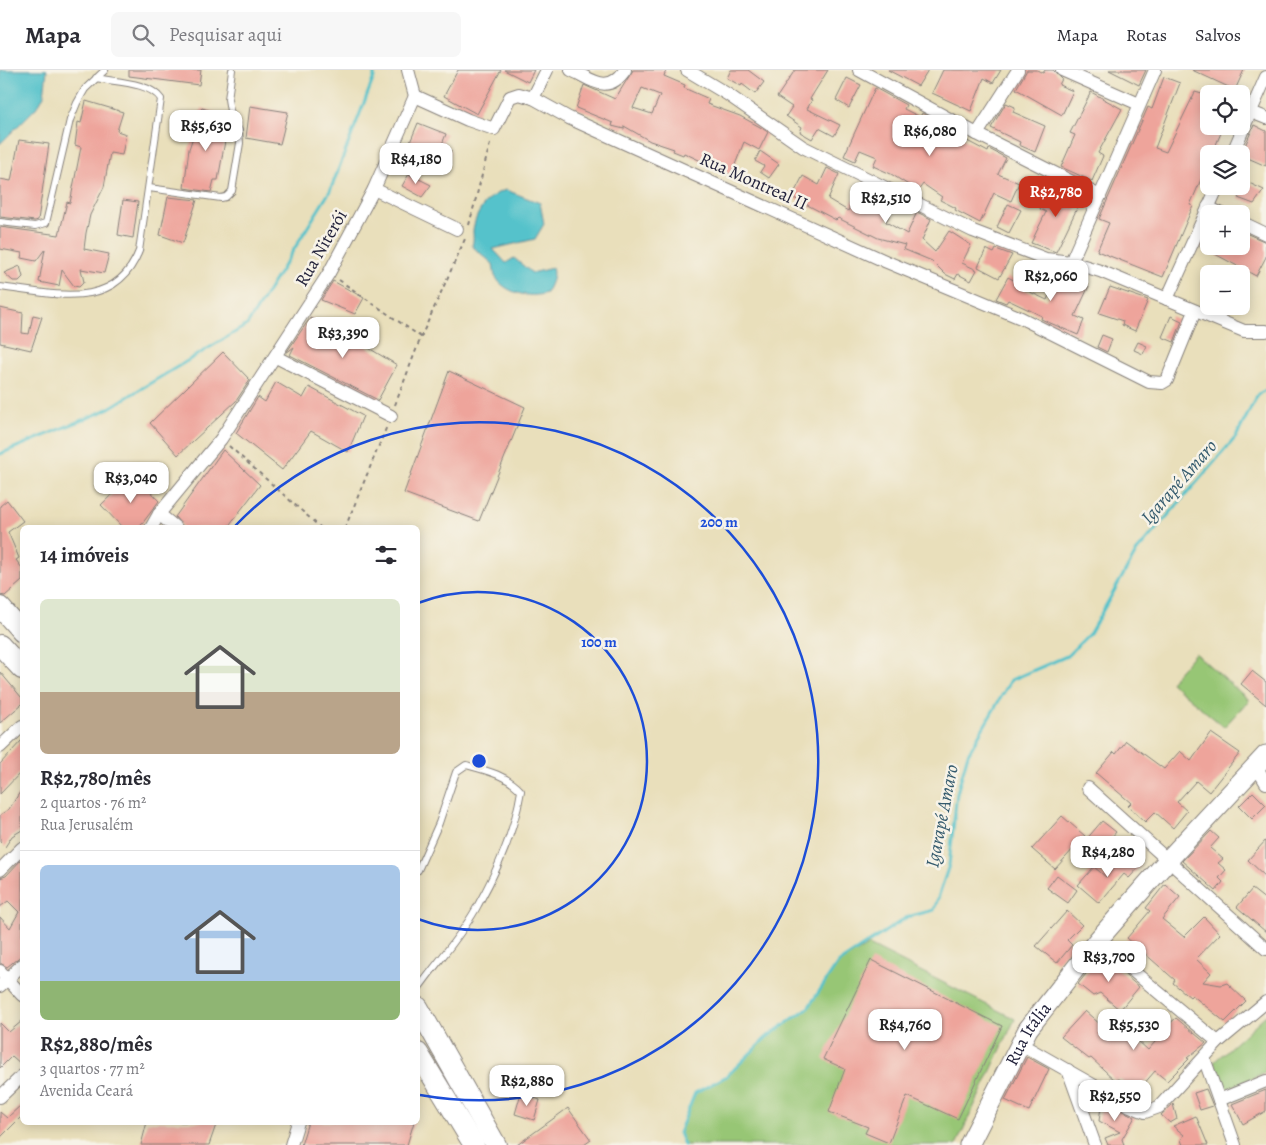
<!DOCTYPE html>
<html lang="pt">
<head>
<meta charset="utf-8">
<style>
  body { margin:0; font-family:Alegreya,serif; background:#f7f7f7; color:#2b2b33; height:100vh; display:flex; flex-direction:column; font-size:19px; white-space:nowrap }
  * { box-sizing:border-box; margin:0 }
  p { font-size:16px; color:#7c7c81 }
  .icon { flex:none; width:28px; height:28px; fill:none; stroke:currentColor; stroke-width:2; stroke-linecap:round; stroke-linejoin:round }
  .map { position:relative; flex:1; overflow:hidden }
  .sheet { position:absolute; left:20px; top:455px; width:400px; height:600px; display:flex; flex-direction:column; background:#fff; border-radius:8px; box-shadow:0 2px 12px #0003 }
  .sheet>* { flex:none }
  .buttons { position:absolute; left:1200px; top:15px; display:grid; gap:10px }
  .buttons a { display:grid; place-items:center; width:50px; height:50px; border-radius:8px; background:#fff; box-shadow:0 2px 12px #0003; font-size:25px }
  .price { position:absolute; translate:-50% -42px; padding:0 11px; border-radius:10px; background:#fff; color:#222; font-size:16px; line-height:32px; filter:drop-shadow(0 1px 2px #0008) }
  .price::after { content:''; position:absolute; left:50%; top:30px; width:15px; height:11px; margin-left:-8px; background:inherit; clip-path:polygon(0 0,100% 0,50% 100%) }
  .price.active { background:#c8321e; color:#fff }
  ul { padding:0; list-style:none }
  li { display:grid; align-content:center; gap:10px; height:265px; padding:0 20px }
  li+li { border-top:1px solid #e1e1e2 }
  li span { display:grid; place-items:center; height:155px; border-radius:8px; color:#555 }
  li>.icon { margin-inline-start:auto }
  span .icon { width:90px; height:90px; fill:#fffc; stroke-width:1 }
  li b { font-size:21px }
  h2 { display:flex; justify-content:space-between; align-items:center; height:60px; padding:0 20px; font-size:21px }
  header { display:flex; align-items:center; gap:30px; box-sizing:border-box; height:70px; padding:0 25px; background:#fff; border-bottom:1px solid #e1e1e2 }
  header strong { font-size:24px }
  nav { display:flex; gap:28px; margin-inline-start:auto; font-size:18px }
  .search { width:350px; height:45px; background:#f7f7f7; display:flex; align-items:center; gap:12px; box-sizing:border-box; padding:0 18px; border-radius:8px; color:#7c7c81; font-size:19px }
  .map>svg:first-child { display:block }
  .green { fill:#97c675; stroke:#5c7458 }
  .water { fill:#54c2cb; stroke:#3b7283 }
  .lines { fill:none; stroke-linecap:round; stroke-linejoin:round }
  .stream { stroke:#54c2cb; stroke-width:3 }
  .building { fill:#eea49b; fill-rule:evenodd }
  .lane-casing { stroke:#86807b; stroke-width:8 }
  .street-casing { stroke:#86807b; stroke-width:14 }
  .secondary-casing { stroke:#86807b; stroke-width:21 }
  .primary-casing { stroke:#86807b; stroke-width:22 }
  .path { stroke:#86807b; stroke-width:2; stroke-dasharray:4 4; stroke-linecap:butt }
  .lane { stroke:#fff; stroke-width:6 }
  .street { stroke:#fff; stroke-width:12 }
  .secondary { stroke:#fff; stroke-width:19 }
  .primary { stroke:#fff; stroke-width:20 }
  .ring { fill:none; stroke:#1d4ed8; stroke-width:2.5 }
  .labels { text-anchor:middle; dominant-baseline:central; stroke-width:5; stroke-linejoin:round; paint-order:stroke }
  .street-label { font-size:18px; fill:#22223b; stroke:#f7f3e8 }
  .water-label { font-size:19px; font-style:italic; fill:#345a6d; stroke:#f7f3e8 }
  .centre { fill:#1d4ed8; stroke:#f7f3e8; stroke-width:2.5 }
  .ring-label { font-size:15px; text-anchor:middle; font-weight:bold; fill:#1d4ed8; stroke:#f7f3e8; stroke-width:5; stroke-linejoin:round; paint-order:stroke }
</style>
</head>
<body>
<header>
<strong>Mapa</strong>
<div class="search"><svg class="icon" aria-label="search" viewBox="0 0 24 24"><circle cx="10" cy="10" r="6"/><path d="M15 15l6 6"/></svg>Pesquisar aqui</div>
<nav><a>Mapa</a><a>Rotas</a><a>Salvos</a></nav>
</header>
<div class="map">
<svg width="1266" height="1075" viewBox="0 0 1266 1075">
  <rect width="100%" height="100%" fill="#f7f3e8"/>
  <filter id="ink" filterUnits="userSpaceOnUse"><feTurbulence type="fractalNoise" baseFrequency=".02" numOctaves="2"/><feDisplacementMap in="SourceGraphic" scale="10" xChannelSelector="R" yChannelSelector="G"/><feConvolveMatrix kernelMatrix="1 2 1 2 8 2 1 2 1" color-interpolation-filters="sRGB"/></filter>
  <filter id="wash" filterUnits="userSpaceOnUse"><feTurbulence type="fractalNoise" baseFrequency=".0096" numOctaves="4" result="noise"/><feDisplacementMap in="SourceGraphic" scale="20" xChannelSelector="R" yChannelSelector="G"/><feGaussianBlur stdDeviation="1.12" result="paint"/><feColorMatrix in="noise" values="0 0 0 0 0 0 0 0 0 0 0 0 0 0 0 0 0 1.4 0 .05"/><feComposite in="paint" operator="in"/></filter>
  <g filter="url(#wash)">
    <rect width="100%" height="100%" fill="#e9dfbb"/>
    <g class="green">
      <polygon points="1195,583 1249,630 1224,657 1170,612"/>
      <polygon points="869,875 1015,949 956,1075 684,1075 679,1063 695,1023 727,1006 767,967 808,938 838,893"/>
      <polygon points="1266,945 1266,1002 1224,1020 1214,992"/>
    </g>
    <g class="water">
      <polygon points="0,0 47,0 44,26 36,38 0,74"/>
      <path d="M506,120L540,133L544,154L535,169L493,179L506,193L514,188L532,203L552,198C555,206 550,216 546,223C530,229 504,223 495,206C494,203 494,198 493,194L472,176C474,170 473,166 473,161C475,142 489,124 506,120Z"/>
    </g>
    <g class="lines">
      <g class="stream">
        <polyline points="0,384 104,341 247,255 330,121 374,7 374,0"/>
        <polyline points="684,1075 679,1063 695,1023 727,1006 767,967 808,938 838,893 907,847 934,840 949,795 957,723 968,684 1011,610 1067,586 1090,563 1137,481 1236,367 1258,324 1266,320"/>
      </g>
    </g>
    <g id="blocks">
      <g class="building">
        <polygon points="129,0 201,0 199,15 129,6"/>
        <polygon points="458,0 501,0 477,44 444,26"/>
        <polygon points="504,0 534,0 528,12"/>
        <path d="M633,0H666L664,6L685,15L684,18L709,29L707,34L740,46L760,57L768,62L759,80L744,72L731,105L684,83L683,85L673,81L674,79L650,71L624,56V59L612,56L613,53L576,38L584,15L615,29ZM642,18L660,25L652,44L633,38Z"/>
        <polygon points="731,0 748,0 764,12 755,24 742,14 741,16 727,8"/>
        <polygon points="795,0 828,0 810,29 812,30 807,39 840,55 834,66 819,58 812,69 800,62 802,57 786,46 792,37 777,27"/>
        <polygon points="888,0 928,0 918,16"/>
        <polygon points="943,0 1001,0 993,13 984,8 971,41 932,23"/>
        <polygon points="1027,0 1037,0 1043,3 1045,0 1053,0 1062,9 1059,15 1073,21 1062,45 1016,19"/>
        <polygon points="1109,0 1146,0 1139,15"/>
        <polygon points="1192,0 1244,0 1235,20"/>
        <polygon points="1164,7 1180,13 1155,78 1166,82 1195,22 1209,26 1209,56 1224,56 1212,84 1209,84 1209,91 1190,135 1193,136 1163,207 1097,181 1109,153 1099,149 1148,37 1152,39"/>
        <polygon points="847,8 861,15 849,38 836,30"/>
        <polygon points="875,18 906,35 904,39 920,47 922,43 938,52 937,55 988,82 989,79 1006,88 998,104 1019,113 1011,131 994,123 980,153 955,140 956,138 940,130 942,127 923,114 918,121 891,104 873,96 877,87 860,80 855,91 844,86"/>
        <polygon points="1091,22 1122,39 1098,83 1103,86 1092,111 1061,97 1075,65 1070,63"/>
        <polygon points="86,31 123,42 117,61 126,64 122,85 110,83 104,117 90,145 86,163 84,179 109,184 104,203 81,199 84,212 79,217 74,216 62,200 59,216 39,212 45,179 36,191 21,188 22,183 0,179 0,157 59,165 67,132 70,133 81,77 75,75 78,52 81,53"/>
        <polygon points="1006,33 1015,37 1013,42 1045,56 1035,82 1019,75 1020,72 991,58"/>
        <polygon points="250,36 288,42 280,74 246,68"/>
        <polygon points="202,38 226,46 225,71 218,110 214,110 211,122 184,118 189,79 196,58 207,53 196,48"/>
        <polygon points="418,53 446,64 441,77 451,81 442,100 423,90 417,103 404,97 410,84 406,82"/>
        <polygon points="1254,55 1266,61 1266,96 1241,85"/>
        <polygon points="19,70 49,74 38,150 35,151 0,147 0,109 11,111"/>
        <polygon points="760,81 779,94 769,108 760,102 764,96 755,91"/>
        <polygon points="827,98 839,104 828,129 848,141 860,116 895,133 886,152 907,164 917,142 931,149 922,170 935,182 949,161 971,175 962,193 977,200 971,211 958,204 955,209 945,204 932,191 903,179 905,175 878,168 838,148 836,150 792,127 803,106 819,115"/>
        <polygon points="409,104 431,115 422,127 402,116"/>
        <polygon points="1247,112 1264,120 1254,134 1238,128"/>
        <polygon points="1051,114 1082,128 1056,182 1031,173 1046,142 1040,139"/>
        <polygon points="168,127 197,130 183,173 160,165"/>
        <polygon points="123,130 138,132 133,168 118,165"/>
        <polygon points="1008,134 1021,140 1009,163 997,157"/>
        <polygon points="1209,156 1209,176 1241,176 1241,161 1266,172 1266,187 1256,206 1200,176"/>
        <polygon points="986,179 994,183 996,179 1012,185 999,208 978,197"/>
        <polygon points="20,196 23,207 19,211 13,211 4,203"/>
        <polygon points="1058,203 1089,216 1075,246 1084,250 1078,265 1041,249 1042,246 1008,230 1006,233 996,229 1008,207 1017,212 1015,215 1047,230"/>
        <polygon points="333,211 364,228 355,244 321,230"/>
        <polygon points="1110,217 1148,230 1135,261 1122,255 1123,251 1099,243"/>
        <polygon points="0,238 23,243 22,263 29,264 33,245 42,247 31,280 0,273"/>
        <polygon points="1171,246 1182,251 1174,272 1162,267"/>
        <polygon points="310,248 362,274 397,295 378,330 290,285 294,277 286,283"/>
        <polygon points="1102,265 1112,269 1107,282 1097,277"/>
        <polygon points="1138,272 1147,276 1143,284 1134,280"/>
        <polygon points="223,282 250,310 236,331 178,385 150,353"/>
        <polygon points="449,301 525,337 479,451 404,423"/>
        <polygon points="276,312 303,328 309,317 363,346 348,382 311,361 282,400 236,363 258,327 265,332"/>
        <polygon points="223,380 260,415 227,458 184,458 175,447"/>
        <polygon points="133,404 159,431 139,458 123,458 101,435"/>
        <polygon points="7,430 23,451 8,462 19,488 16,490 22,498 22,511 5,526 0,525 0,436"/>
        <polygon points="1252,601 1266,612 1266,635 1241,614"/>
        <polygon points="0,602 22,628 22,634 0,653"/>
        <polygon points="1211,663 1240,683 1209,722 1196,711 1177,732 1187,741 1173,758 1155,742 1145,752 1128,736 1131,733 1096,703 1114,682 1116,684 1126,671 1164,699 1180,681 1191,691"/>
        <polygon points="22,670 22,701 0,724 0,694"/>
        <polygon points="22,719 22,760 12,766 5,777 0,772 0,745 9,739"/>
        <polygon points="1253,722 1266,735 1252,749 1239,736"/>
        <polygon points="1062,746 1085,766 1055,799 1032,779"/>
        <polygon points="1102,751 1116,762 1099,783 1085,771"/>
        <polygon points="1211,761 1219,768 1210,778 1223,789 1218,793 1226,800 1219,808 1223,812 1216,821 1182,791"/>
        <polygon points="1266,770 1266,807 1248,790"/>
        <polygon points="1127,783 1141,795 1129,808 1124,804 1099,833 1078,815 1094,797 1106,807"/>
        <polygon points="22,789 22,885 7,897 0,893 0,847 10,858 19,842 8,831 0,837 0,808 6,806"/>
        <polygon points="1057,805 1077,820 1068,833 1047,818"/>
        <polygon points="1165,814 1180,827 1162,849 1184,867 1204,847 1220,864 1196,889 1211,903 1203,912 1221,915 1227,913 1246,931 1225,952 1192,925 1190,927 1173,913 1175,910 1127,868 1150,841 1146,838"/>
        <polygon points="1252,819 1266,830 1266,862 1237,837"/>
        <polygon points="1067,841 1082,855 1067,870 1072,875 1057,893 1036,876"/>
        <polygon points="1101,885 1139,917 1120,940 1100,923 1093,926 1078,914"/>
        <polygon points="871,890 1002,956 958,1049 907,1026 889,1073 865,1063 868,1057 829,1042 845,999 823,989"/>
        <polygon points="1085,941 1118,970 1125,959 1148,980 1162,964 1160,962 1176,948 1206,973 1187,988 1189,989 1167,1011 1155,1001 1136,1023 1119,1009 1116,1011 1091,988 1089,989 1061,967"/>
        <polygon points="22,951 22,995 12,986 0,998 0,953 9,962"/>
        <polygon points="1027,987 1049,999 1029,1041 1005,1030"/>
        <polygon points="1206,1019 1213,1036 1200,1040 1194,1023"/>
        <polygon points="1266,1020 1266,1041 1243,1054 1232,1034"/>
        <polygon points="521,1023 540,1030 534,1050 515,1044"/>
        <polygon points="1102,1030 1135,1047 1122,1069 1124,1075 1108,1075 1105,1068 1120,1062 1099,1051"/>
        <polygon points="22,1034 22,1046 0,1068 0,1042 7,1048"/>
        <polygon points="1173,1034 1177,1049 1170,1053 1161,1045"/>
        <polygon points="568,1038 591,1070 584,1075 517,1075"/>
        <polygon points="1196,1046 1208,1075 1183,1075 1181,1070 1184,1065 1173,1056"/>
        <polygon points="147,1052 217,1052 209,1075 141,1075"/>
        <polygon points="308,1052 414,1052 407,1075 301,1075"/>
      </g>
    </g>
  </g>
  <g filter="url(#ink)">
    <use href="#blocks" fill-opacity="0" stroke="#86807b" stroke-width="1"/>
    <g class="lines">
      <g class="lane-casing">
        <g id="lane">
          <polyline points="149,118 221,128 226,127 232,121 240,73 239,61 230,41 228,29 232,0"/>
          <polyline points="0,152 35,156 46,153 70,50 77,33 85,19 105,0"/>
          <path d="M0,217C51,223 115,243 139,181L161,29C150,12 115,12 96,8"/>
          <path d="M418,800L439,753L456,702L466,695C485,700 507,705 521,721C515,759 497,801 478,835C463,864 437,892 418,919"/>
        </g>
      </g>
      <g class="street-casing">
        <g id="street">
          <polyline points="408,0 415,26"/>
          <path d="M571,0C593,10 608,25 625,0"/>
          <polyline points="687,0 727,24 803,77 973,161 1046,189 1071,192 1100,201 1244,261 1266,261"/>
          <polyline points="859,0 977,64 1100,126"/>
          <polyline points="1062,0 1139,34"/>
          <polyline points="415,26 468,50 494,59 510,27 519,24 533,28 547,0"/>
          <polyline points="533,28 569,48 887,192 1021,248 1149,312 1162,313 1167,310 1195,241"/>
          <polyline points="1251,42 1266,48"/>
          <polyline points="977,64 1018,0"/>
          <polyline points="1232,84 1266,7"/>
          <polyline points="374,119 457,159"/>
          <polyline points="1208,137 1222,144"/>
          <polyline points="1241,152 1266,164"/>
          <polyline points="1071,192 1155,0"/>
          <polyline points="1167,229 1218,116"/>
          <polyline points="276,287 391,346"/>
          <polyline points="159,444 176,458"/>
          <polyline points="151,458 159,444 221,369 329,203 374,119 415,26"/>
          <polyline points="0,677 22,656"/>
          <polyline points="1256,696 1266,713"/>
          <polyline points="1088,718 1266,879"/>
          <polyline points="0,800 22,778"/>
          <polyline points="1097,871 1218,972"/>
          <polyline points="0,901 22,925"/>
          <polyline points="0,916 22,895"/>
          <polyline points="1019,973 1130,1036 1145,1042 1159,1037 1218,972 1266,932"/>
          <polyline points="1204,988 1235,1075"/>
          <polyline points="1068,1000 1095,1075"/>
          <polyline points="0,1027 22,1006"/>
          <polyline points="1219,1030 1266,1011"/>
          <polyline points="291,1075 298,1052"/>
        </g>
      </g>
      <g class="secondary-casing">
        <g id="secondary">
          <path id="s1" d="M969,1075L1028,959L1097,871L1169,789L1266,685"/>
        </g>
      </g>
      <g class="primary-casing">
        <g id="primary">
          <polyline points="0,537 22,562"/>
          <polyline points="0,575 22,599"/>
          <polyline points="418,937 496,1075"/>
          <polyline points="418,983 474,1075"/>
        </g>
      </g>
      <g class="path">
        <polyline points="469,155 491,70"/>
        <polyline points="339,210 421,267"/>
        <polyline points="395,335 421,267 465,169"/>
        <polyline points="229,376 321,458"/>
        <polyline points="345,458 387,356"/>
      </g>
      <use href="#lane" class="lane"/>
      <use href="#street" class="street"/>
      <use href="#secondary" class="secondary"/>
      <use href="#primary" class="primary"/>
    </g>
  </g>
  <g class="ring">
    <path d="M418 533A169 169 0 1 1 418 849"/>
    <path d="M235 456A339 339 0 1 1 420 1025"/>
  </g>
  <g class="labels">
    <g class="street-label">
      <text transform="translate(754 111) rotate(24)">Rua Montreal II</text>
      <text transform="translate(321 178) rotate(-60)">Rua Niterói</text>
      <text stroke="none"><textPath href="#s1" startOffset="126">Rua Itália</textPath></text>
    </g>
    <g class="water-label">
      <text transform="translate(1179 412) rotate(-49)">Igarapé Amaro</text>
      <text transform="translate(942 746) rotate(-79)">Igarapé Amaro</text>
    </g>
  </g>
  <circle cx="479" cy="691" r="8" class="centre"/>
  <g class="ring-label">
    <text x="719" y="457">200 m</text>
    <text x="599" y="577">100 m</text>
  </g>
</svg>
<div class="buttons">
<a><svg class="icon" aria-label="locate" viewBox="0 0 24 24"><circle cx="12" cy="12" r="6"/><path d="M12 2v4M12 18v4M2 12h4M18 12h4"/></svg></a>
<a><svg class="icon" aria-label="layers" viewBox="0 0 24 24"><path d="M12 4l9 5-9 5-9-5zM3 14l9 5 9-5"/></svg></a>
<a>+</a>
<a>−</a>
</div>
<b class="price" style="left:206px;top:82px">R$5,630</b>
<b class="price" style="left:930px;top:87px">R$6,080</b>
<b class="price" style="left:416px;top:115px">R$4,180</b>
<b class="price active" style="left:1056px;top:148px">R$2,780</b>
<b class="price" style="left:886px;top:154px">R$2,510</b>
<b class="price" style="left:1051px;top:232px">R$2,060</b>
<b class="price" style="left:343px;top:289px">R$3,390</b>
<b class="price" style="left:131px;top:434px">R$3,040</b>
<b class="price" style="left:1108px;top:808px">R$4,280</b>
<b class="price" style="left:1109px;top:913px">R$3,700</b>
<b class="price" style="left:905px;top:981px">R$4,760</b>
<b class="price" style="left:1134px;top:981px">R$5,530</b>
<b class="price" style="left:527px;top:1037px">R$2,880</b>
<b class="price" style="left:1115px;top:1052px">R$2,550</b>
<section class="sheet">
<h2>14 imóveis<svg class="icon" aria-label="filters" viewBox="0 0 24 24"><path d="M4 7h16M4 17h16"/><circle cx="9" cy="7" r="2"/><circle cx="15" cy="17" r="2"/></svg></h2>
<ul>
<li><span style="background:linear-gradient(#dfe7d0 60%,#b9a48a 0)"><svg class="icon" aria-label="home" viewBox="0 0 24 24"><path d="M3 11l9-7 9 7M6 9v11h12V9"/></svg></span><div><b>R$2,780/mês</b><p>2 quartos · 76 m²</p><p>Rua Jerusalém</p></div></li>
<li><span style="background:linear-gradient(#a9c7e8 75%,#8fb573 0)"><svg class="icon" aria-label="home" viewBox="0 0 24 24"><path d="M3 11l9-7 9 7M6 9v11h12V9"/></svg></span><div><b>R$2,880/mês</b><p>3 quartos · 77 m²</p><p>Avenida Ceará</p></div></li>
</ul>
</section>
</div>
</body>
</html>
